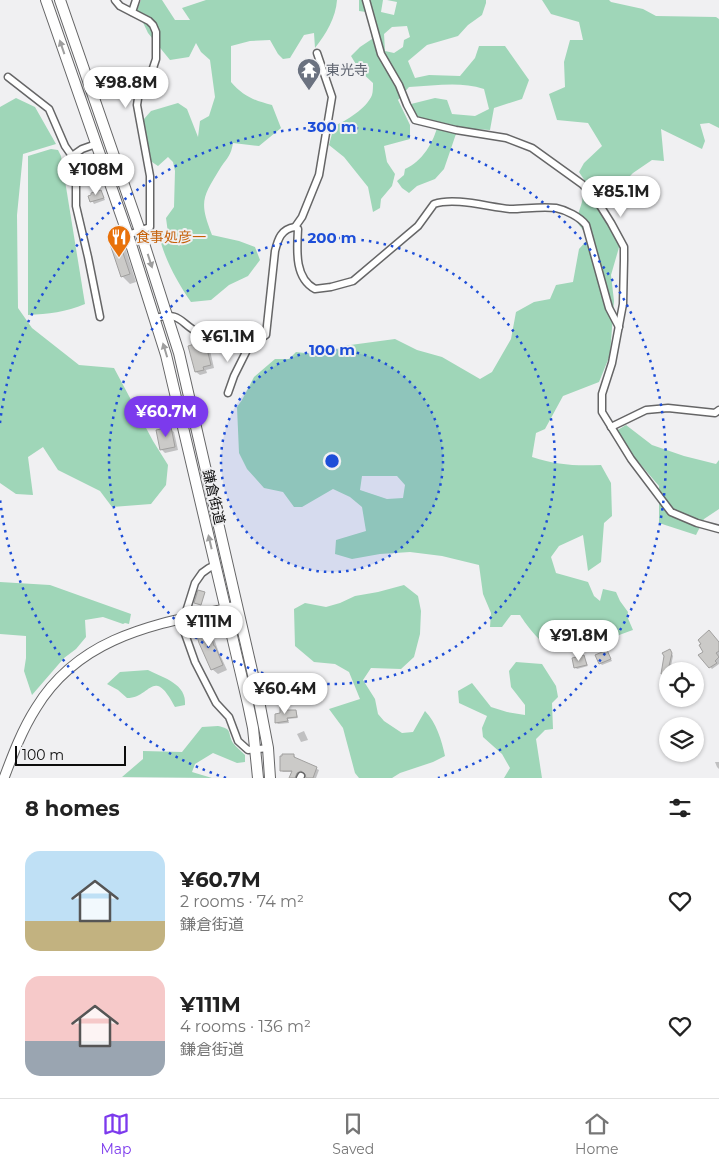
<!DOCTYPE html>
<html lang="en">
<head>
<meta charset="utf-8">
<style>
  body { margin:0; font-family:Montserrat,"Noto Sans JP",sans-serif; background:#f2f2f2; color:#222; height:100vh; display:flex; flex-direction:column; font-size:19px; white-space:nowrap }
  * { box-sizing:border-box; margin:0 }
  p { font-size:16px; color:#767676 }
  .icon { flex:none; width:28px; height:28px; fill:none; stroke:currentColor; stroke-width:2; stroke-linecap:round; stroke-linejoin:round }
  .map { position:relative; height:778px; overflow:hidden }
  .details { display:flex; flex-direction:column; background:#fff; flex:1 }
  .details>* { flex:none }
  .buttons { position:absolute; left:659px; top:662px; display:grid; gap:10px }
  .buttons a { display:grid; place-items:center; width:45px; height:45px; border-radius:50%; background:#fff; box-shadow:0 1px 4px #0004; font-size:25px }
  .scale { position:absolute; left:15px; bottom:12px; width:111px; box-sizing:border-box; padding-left:5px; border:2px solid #0c0c0c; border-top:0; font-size:14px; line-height:18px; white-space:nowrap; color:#0c0c0c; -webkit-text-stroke:4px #f0f0f2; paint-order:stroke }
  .price { position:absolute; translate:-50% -42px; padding:0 11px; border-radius:18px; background:#fff; color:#222; font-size:16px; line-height:32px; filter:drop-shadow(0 1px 2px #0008) }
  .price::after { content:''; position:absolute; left:50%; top:30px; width:15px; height:11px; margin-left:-8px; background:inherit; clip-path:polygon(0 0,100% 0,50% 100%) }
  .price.on { background:#7c3aed; color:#fff }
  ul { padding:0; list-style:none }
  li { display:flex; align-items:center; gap:15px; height:125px; padding:0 25px }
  li span { display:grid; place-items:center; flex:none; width:140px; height:100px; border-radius:15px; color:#555 }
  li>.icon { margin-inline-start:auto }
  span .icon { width:60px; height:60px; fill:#fffc; stroke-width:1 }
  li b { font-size:21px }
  h2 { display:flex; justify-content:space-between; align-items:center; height:60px; padding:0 25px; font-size:21px }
  .tabs { display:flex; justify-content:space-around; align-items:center; height:70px; border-top:1px solid #e0e0e0; background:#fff; font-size:14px; color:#767676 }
  .tabs a { display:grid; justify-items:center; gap:2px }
  .tabs .on { color:#7c3aed }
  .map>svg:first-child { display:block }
  .green { fill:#9fd6b8; fill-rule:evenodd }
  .shadow { fill:#0003 }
  .building { fill:#cbcac8; stroke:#a1a09f }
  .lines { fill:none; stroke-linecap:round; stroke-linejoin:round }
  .street-casing { stroke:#666667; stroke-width:9 }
  .secondary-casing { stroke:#666667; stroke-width:11 }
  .primary-casing { stroke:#666667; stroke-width:12 }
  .street { stroke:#fff; stroke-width:6 }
  .secondary { stroke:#fff; stroke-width:9 }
  .primary { stroke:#fff; stroke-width:10 }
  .oneway { fill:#9e9e9e }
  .ring { fill:none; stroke:#1d4ed8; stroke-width:2.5; stroke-dasharray:2.5 5 }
  .labels { text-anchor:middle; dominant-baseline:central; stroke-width:4; stroke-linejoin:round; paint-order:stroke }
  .worship-label { font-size:14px; fill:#5b616d; stroke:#f0f0f2; text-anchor:start }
  .food-label { font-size:14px; fill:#c56008; stroke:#f0f0f2; text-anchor:start }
  .street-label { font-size:14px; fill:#0c0c0c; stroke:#f0f0f2 }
  .centre { fill:#1d4ed8; stroke:#f0f0f2; stroke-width:2.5 }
  .ring-label { font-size:15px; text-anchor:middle; font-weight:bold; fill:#1d4ed8; stroke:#f0f0f2; stroke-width:4; stroke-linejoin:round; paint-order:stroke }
</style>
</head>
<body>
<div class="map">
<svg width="719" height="778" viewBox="0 0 719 778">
  <rect width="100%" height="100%" fill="#f0f0f2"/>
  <g class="green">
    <path d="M141,0H162L175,20H190L182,8L206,0H337C336,17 326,34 315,48L314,33L304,35L290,58L283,59L278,54L270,40L250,41L231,46V82C243,96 255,101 272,105L281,128L259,146L233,143C231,155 228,157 221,167C202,198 199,201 212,235L239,241L255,247L260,260L248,276L229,285L211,300L191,302C177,282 164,258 159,235L168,233L166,218L174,207L175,171L173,162L168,157L158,166L143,156L144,119L151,111L178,103L187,109L198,137L200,121L209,116L215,97L210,60L201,52L196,43L189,57L170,60L148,33L137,10Z"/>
    <path d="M359,0H383L381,12L394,15L397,2L387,0H486V3L482,15L468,25L458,36L427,45L408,61L415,78L429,75L460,76L475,58L479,46H505L529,80L522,99L494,108L490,130L458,128L444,169L435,179L417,186L409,193L402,188L397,181L404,175L405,169C422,162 434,142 438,124L418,118L411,104L435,98L447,100L452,114L475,116L489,109L484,89C459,81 435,86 409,87L398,100L410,125V139L384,146L387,162L395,174L392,186L381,199L380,208L373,212L368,187L344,157L329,145L334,126C346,121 367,108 372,95C373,92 373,86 373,83L360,71L351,56L360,47L372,39L371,31L373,13L359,11ZM407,26L410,37L404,40L403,47L394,53L385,51L384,34L392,27Z"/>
    <path d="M542,0H609L611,2L643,9L656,16L716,17L719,19V128L709,123L700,124L705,141L702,149L661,129L664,161L652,160L633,173L624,182L606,188L598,193L606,222L620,244L611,275L614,301L610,355L599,382L563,396L545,429L536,433L532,457C557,465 574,466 601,465L611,483L612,516L604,523L601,562L588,571L583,535L559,546L551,557L556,573L588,582L594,596L600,601L603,589L616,592L620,601L628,612L627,616L633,630C612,637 579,652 557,649C543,648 527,626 520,615H511L502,627H490L491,613L483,594L479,565L442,556L410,552L380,554L352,559L335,554L336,540L366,531L362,507L350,497L333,489L302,507H294L283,492L264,488L247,469L239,453L237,407L242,400L254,377L275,359H289L296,352L313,354L329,353L343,346L395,339L417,350L442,357L480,379L492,372L511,339L516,312L534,302L550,299L556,285L573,282L579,249L589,238L576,221L582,202L585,181L579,172L584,163L602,146L588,123L557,120L549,94L565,87L564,62L570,40H583L579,22L551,14ZM362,476H397L405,485L403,498L387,499L360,490Z"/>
    <polygon points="16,98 35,107 56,144 23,154 17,215 18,308 32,328 79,365 114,368 153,441 168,465 166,485 151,504 112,507 100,491 58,470 43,447 28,457 33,495 16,494 0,483 0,107"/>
    <path d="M51,149L58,150L61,156L85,304C66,312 48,314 28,315V156Z"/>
    <polygon points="626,425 652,445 684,456 716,464 719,460 719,509 704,519 696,535 659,523 659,486 635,458 616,431"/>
    <polygon points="0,582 50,585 131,614 129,624 125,623 123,624 103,617 85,620 86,637 76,649 64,658 32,695 24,671 26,658 26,636 0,634"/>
    <path d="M404,585L418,596L421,611L420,634L414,657L401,669L371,668L363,680L375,699L378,714L384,721L402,733L413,732L425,711C436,722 442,741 445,756L433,762L400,773L392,778H359L355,773L343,728L329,709L360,699L349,672L335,664L314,662L295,646L294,609L305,603L326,607L340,603L355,596L378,592Z"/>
    <polygon points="516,662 542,664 556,686 558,697 552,703 553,729 545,730 536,739 542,778 504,778 510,768 502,754 483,737 482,728 487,716 459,703 458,691 472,683 491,707 507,712 525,715 525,705 511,687 509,671"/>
    <path d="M148,670C164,678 187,684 185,705L175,707C153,665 151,698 127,698L118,690L107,684L120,672Z"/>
    <path d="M218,726C233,729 227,732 233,743C236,747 241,751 245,755V762L237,763L213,753L195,764L192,772L212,778L122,777L143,759V751L182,752L202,727Z"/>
  </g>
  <g class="shadow">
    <polygon points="101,191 105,200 94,204 90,197"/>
    <polygon points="118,239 125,247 136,282 130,284 122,276"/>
    <polygon points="205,343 209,346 214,368 206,370 207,373 200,375 196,372"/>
    <polygon points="170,429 174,432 178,450 165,453 161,449"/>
    <polygon points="207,628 212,633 218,650 227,670 218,674 212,669"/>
    <polygon points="709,632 719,642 719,664 712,669 700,656 705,652"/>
    <polygon points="670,650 673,656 670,671 668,671 668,676 663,673"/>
    <polygon points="607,651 612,661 602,665 600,663"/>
    <polygon points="584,657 588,666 577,669 575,667"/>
    <polygon points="286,708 288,712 296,711 298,718 288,719 289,723 278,724 276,722"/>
    <polygon points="304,731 308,740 301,742 297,734"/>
    <polygon points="294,755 296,759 319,770 316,778 306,778 307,776 304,772 300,774 298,778 290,778 293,772 283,772 281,770"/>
    <polygon points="715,762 719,762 719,769 717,767"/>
  </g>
  <g class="building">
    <polygon points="101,190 104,198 90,202 88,196 91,195 91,193"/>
    <polygon points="118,238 130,274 121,277 109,241"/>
    <polygon points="205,341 211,365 203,367 204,370 195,372 188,346"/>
    <polygon points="171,427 175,447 160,450 156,430"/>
    <polygon points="198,590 205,592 201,605 194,603"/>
    <polygon points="208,626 214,646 215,646 223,665 211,670 199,643 195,630"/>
    <polygon points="709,630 719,642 719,651 716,653 719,657 715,661 717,663 709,668 698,655 703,652 699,645 701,644 698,640"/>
    <polygon points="670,649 672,653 667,675 661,674 664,656 662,653"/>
    <polygon points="607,650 611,659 599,664 595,655"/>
    <polygon points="584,655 587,665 574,668 572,658"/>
    <polygon points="280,707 286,707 287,710 296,710 297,717 287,718 288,721 275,723 275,714 280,713"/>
    <polygon points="282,754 294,754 294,757 317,767 313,778 306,778 305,774 301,771 297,773 295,778 289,778 292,771 280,771 280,756 282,756"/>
  </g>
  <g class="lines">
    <g class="street-casing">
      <g id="street">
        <polyline points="115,0 120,6 149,21 153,25 156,32 156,59 152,71 139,92 137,105 150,176 150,227 128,235"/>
        <polyline points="366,0 381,54 399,85 407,105 415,120 456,130 506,138 532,148 582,184 596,199 611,223 624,247 624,260 623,304 612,363 602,394 602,412 631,459 671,512 697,523 719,529"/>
        <polyline points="132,12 136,0"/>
        <polyline points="8,77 49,109 65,146 72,156 76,167 76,206 88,257 100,317"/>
        <polyline points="72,156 82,149 96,144"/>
        <polyline points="295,227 302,217 319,175 332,97 317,53"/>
        <path d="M155,318C183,311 179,324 201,334C212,339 227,337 240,339C243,339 248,342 251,341C257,341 261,338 266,335L275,251C278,239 281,229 295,227L298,229C297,249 294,278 315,289L331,287L353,281L418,226L434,204C455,197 488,207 510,209C525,209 541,206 556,208C566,210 580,217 586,225L609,308L619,327"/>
        <polyline points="228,393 234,376 251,342"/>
        <polyline points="611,427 646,410 668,408 715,413 719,410"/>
        <polyline points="215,565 209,568 202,573 195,583 184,618 184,631 195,662 216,703 229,717 238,741 248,750 268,748"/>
        <polyline points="300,778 301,776"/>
      </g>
    </g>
    <g class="secondary-casing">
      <path id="secondary" d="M4,778C13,754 22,730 36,708C81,634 159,624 237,606"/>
    </g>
    <g class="primary-casing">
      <g id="primary">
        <polyline points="46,0 128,235 166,355 248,704 253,728 258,778"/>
        <polyline points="60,0 140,231 179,353 259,701 268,748 270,778"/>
      </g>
    </g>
    <use href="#street" class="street"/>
    <use href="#secondary" class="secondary"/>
    <use href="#primary" class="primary"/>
  </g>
  <defs><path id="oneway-solid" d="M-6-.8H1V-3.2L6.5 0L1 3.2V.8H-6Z" transform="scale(1.25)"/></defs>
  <g class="oneway">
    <use href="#oneway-solid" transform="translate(62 47) rotate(-109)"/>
    <use href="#oneway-solid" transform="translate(150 261) rotate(72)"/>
    <use href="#oneway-solid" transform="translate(165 350) rotate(-107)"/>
    <use href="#oneway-solid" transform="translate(210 542) rotate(-103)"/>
  </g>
  <circle cx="332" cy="461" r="111" fill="#1d4ed8" fill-opacity=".12"/>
  <g class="ring">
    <circle cx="332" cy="461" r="111"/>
    <circle cx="332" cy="461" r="223"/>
    <path d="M226 778A334 334 0 0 1 0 499M0 423A334 334 0 1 1 438 778"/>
  </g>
  <defs>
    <g id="temple-pin" transform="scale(1.25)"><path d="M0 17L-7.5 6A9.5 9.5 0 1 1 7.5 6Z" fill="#6b7280" stroke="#f0f0f2"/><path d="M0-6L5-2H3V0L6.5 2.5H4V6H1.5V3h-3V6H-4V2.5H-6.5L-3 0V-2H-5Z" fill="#fff"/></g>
    <g id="restaurant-pin" transform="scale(1.25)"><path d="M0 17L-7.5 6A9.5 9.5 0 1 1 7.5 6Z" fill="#e8710a" stroke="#f0f0f2"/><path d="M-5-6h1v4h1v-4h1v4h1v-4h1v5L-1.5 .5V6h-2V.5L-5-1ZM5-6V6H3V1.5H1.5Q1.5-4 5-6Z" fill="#fff"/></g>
  </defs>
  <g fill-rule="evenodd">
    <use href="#temple-pin" x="309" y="70"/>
    <use href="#restaurant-pin" x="119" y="237"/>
  </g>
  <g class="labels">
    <g class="worship-label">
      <text x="326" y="70">東光寺</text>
    </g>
    <g class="food-label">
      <text x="136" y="237">食事処彦一</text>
    </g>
    <g class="street-label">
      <text transform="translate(214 497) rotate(77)">鎌倉街道</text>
    </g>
  </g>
  <circle cx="332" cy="461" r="8" class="centre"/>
  <g class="ring-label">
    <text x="332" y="132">300 m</text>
    <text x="332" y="243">200 m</text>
    <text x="332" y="355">100 m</text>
  </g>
</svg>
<div class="buttons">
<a><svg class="icon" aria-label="locate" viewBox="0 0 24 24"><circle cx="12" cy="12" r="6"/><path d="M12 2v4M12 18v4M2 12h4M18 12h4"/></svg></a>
<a><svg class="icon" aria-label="layers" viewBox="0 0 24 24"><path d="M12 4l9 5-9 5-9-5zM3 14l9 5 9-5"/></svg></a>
</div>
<div class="scale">100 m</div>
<b class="price" style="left:126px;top:109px">¥98.8M</b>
<b class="price" style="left:96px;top:196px">¥108M</b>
<b class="price" style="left:621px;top:218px">¥85.1M</b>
<b class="price" style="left:228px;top:363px">¥61.1M</b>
<b class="price on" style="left:166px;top:438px">¥60.7M</b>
<b class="price" style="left:209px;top:648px">¥111M</b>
<b class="price" style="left:579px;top:662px">¥91.8M</b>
<b class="price" style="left:285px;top:715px">¥60.4M</b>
</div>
<section class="details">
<h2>8 homes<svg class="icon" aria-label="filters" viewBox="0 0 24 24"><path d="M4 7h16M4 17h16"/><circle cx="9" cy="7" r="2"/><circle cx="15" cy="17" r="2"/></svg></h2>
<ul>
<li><span style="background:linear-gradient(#bfe0f5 70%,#c2b280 0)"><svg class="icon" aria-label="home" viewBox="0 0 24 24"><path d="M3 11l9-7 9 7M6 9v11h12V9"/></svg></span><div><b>¥60.7M</b><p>2 rooms · 74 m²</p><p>鎌倉街道</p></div><svg class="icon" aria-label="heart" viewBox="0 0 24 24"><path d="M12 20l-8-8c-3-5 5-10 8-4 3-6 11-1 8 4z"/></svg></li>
<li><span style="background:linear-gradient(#f6c9c9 65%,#9aa5b1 0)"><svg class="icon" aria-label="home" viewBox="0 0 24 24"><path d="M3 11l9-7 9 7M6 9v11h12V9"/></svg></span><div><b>¥111M</b><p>4 rooms · 136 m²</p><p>鎌倉街道</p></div><svg class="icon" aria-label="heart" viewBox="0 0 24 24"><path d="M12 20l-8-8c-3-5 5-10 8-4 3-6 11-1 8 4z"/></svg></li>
</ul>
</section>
<nav class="tabs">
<a class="on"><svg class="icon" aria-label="map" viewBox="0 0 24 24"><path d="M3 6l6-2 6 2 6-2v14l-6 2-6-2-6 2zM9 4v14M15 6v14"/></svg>Map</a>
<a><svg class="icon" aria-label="saved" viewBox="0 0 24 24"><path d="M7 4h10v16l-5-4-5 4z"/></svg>Saved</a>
<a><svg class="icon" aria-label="home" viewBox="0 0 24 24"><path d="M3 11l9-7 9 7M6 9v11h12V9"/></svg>Home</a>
</nav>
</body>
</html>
